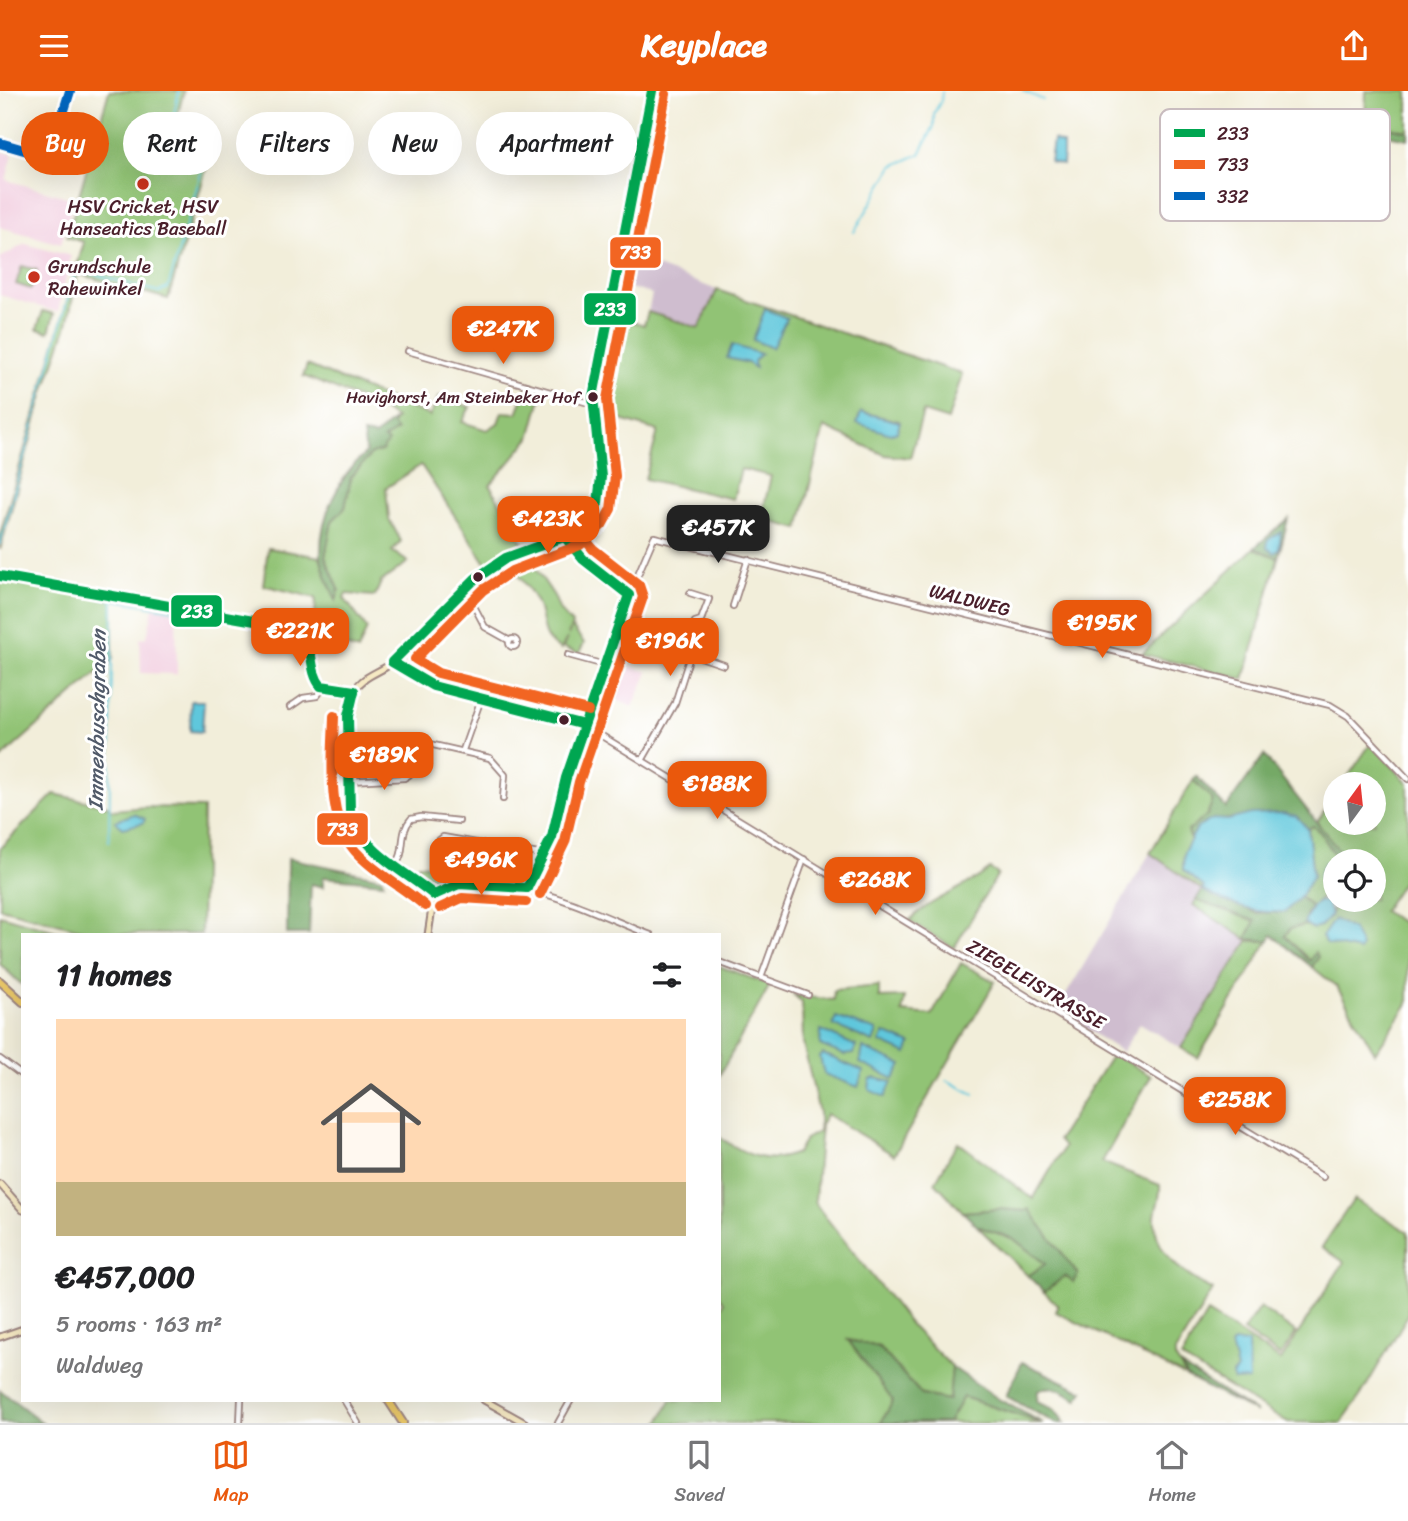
<!DOCTYPE html>
<html lang="en">
<head>
<meta charset="utf-8">
<style>
  body { margin:0; font-family:Sriracha,sans-serif; background:#f2f2f2; color:#202124; height:100vh; display:flex; flex-direction:column; font-size:26px; white-space:nowrap }
  * { box-sizing:border-box; margin:0 }
  p { font-size:23px; color:#757577 }
  .icon { flex:none; width:38px; height:38px; fill:none; stroke:currentColor; stroke-width:2; stroke-linecap:round; stroke-linejoin:round }
  .map { position:relative; flex:1; overflow:hidden }
  .drawer { position:absolute; left:21px; top:842px; width:700px; height:469px; display:flex; flex-direction:column; background:#fff; border-radius:0px; box-shadow:0 7px 28px #0002 }
  .drawer>* { flex:none }
  .banner { position:absolute; left:21px; top:21px; width:700px; height:63px; display:flex; gap:14px }
  .needle { width:46px; rotate:15deg }
  .fabs { position:absolute; left:1323px; top:681px; display:grid; gap:14px }
  .fabs a { display:grid; place-items:center; width:63px; height:63px; border-radius:50%; background:#fff; box-shadow:0 7px 28px #0002; font-size:35px }
  .price { position:absolute; translate:-50% -60px; padding:0 16px; border-radius:14px; background:#ea580c; color:#fff; font-size:23px; line-height:46px; filter:drop-shadow(0 2px 4px #0008) }
  .price::after { content:''; position:absolute; left:50%; top:42px; width:21px; height:16px; margin-left:-10px; background:inherit; clip-path:polygon(0 0,100% 0,50% 100%) }
  .price.active { background:#222; color:#fff }
  ul { padding:0; list-style:none }
  li { display:grid; align-content:center; gap:14px; height:371px; padding:0 35px }
  li span { display:grid; place-items:center; height:217px; border-radius:0px; color:#555 }
  li>.icon { margin-inline-start:auto }
  span .icon { width:126px; height:126px; fill:#fffc; stroke-width:1 }
  li b { font-size:30px }
  h2 { display:flex; justify-content:space-between; align-items:center; height:84px; padding:0 35px; font-size:30px }
  .chip { padding:0 24px; border-radius:32px; background:#fff; box-shadow:0 7px 28px #0002; font-size:24px; line-height:63px }
  .chip.active { background:#ea580c; color:#fff }
  header { display:flex; justify-content:space-between; align-items:center; height:91px; padding:0 35px; background:#ea580c; color:#fff; font-size:32px; font-weight:700 }
  .dock { display:flex; justify-content:space-around; align-items:center; height:98px; border-top:2px solid #e0e0e0; background:#fff; font-size:19px; color:#757577 }
  .dock a { display:grid; justify-items:center; gap:4px }
  .dock .active { color:#ea580c }
  .map>svg:first-child { display:block }
  .built { fill:#f2cfe0 }
  .industrial { fill:#cfbdcf }
  .green { fill:#91c374; stroke:#6e7150; stroke-width:2; fill-rule:evenodd }
  .forest { fill:#74a966; stroke:#5f6448; stroke-width:2 }
  .water { fill:#5fc7dc; stroke:#547384; stroke-width:2 }
  .lines { fill:none; stroke-linecap:round; stroke-linejoin:round }
  .stream { stroke:#5fc7dc; stroke-width:2 }
  .street-casing { stroke:#9e8682; stroke-width:8 }
  .secondary-casing { stroke:#9e8682; stroke-width:9 }
  .primary-casing { stroke:#9e8682; stroke-width:10 }
  .street { stroke:#fff; stroke-width:4.5 }
  .secondary { stroke:#f6e9c3; stroke-width:5 }
  .primary { stroke:#e9c769; stroke-width:6 }
  .bus-1-casing { stroke:#fff; stroke-width:16 }
  .bus-2-casing { stroke:#fff; stroke-width:16 }
  .bus-3-casing { stroke:#fff; stroke-width:16 }
  .bus-1 { stroke:#00a651; stroke-width:10 }
  .bus-2 { stroke:#f26522; stroke-width:10 }
  .bus-3 { stroke:#0065bd; stroke-width:10 }
  .poi-dot { fill:#c8321e; stroke:#fff; stroke-width:2.5 }
  .bus-dot { fill:#4a1f2b; stroke:#fff; stroke-width:2.5 }
  .labels { text-anchor:middle; dominant-baseline:central; stroke-width:6; stroke-linejoin:round; paint-order:stroke }
  .bus-label { font-size:17px; fill:#4a1f2b; stroke:#fff; text-anchor:end }
  .poi-label { font-size:19px; fill:#4a1f2b; stroke:#fff }
  .street-label { font-size:19px; fill:#4a1f2b; stroke:#fff }
  .water-label { font-size:21px; font-style:italic; fill:#515a69; stroke:#fff }
  .key { fill:#fff; stroke:#c9bcbf; stroke-width:2 }
  .key-label { font-size:19px; fill:#4a1f2b }
  .line-badge { stroke:#fff; stroke-width:2.5 }
  .badge-label { font-size:19px; text-anchor:middle; font-weight:bold; fill:#fff }
</style>
</head>
<body>
<header><svg class="icon" aria-label="menu" viewBox="0 0 24 24"><path d="M4 6h16M4 12h16M4 18h16"/></svg>Keyplace<svg class="icon" aria-label="share" viewBox="0 0 24 24"><path d="M12 15V3M7 8l5-5 5 5M5 13v7h14v-7"/></svg></header>
<div class="map">
<svg width="1408" height="1332" viewBox="0 0 1408 1332">
  <rect width="100%" height="100%" fill="#fff"/>
  <filter id="ink" filterUnits="userSpaceOnUse"><feTurbulence type="fractalNoise" baseFrequency=".0143" numOctaves="2"/><feDisplacementMap in="SourceGraphic" scale="14" xChannelSelector="R" yChannelSelector="G"/><feConvolveMatrix kernelMatrix="1 2 1 2 8 2 1 2 1" color-interpolation-filters="sRGB"/></filter>
  <filter id="wash" filterUnits="userSpaceOnUse"><feTurbulence type="fractalNoise" baseFrequency=".00686" numOctaves="4" result="noise"/><feDisplacementMap in="SourceGraphic" scale="28" xChannelSelector="R" yChannelSelector="G"/><feGaussianBlur stdDeviation="1.57" result="paint"/><feColorMatrix in="noise" values="0 0 0 0 0 0 0 0 0 0 0 0 0 0 0 0 0 1.4 0 .05"/><feComposite in="paint" operator="in"/></filter>
  <g filter="url(#wash)">
    <rect width="100%" height="100%" fill="#f2eeda"/>
    <g class="built">
      <polygon points="0,60 13,63 6,89 74,108 61,153 0,136"/>
      <polygon points="25,153 71,165 58,221 0,204 0,167"/>
      <polygon points="153,517 176,521 177,583 141,582 140,548 147,546"/>
      <polygon points="611,568 648,581 633,616 599,602"/>
    </g>
    <g class="industrial">
      <polygon points="624,163 717,199 699,237 648,221 652,203 618,194"/>
      <polygon points="1150,762 1202,799 1193,815 1248,850 1181,957 1140,932 1122,961 1057,919"/>
    </g>
    <g class="green">
      <path d="M109,0H184C178,23 169,46 182,68L207,75L168,208L78,183L67,234L43,304L0,459V444L84,151L67,146Z"/>
      <polygon points="1366,0 1408,0 1408,40 1365,32"/>
      <polygon points="22,175 37,179 31,198 16,193"/>
      <path d="M717,199L962,283L948,329L923,321L910,367L885,364L824,336L799,438L761,428L771,385L741,378L733,408L645,388L658,340L595,321L612,224L644,234L648,221L699,237ZM861,321L899,330L897,340Z"/>
      <polygon points="43,220 54,223 49,241 37,238"/>
      <polygon points="307,274 430,325 439,305 470,316 462,331 487,339 498,332 502,321 517,322 526,299 542,303 530,347 490,394 525,457 488,475 421,374 386,397 389,428 401,450 392,460 408,471 381,491 375,505 346,503 344,507 367,538 358,560 340,553 328,525 315,522 316,507 263,494 268,457 320,466 336,509 339,498 325,466 332,430 345,417 351,386 384,348 396,327 370,312 303,285"/>
      <polygon points="1254,457 1278,467 1244,588 1142,563"/>
      <path d="M526,463L554,505L560,520L572,533L568,544L572,536L584,552L579,563L563,557L567,547L561,559C540,546 545,539 539,518C534,501 518,485 508,471Z"/>
      <polygon points="0,489 113,509 113,568 0,668"/>
      <polygon points="1371,652 1408,692 1408,783 1383,820 1408,835 1408,913 1375,962 1337,896 1312,876 1318,866 1315,862 1310,870 1285,845 1290,838 1306,834 1313,838 1330,824 1337,809 1374,808 1374,770 1347,770 1317,731 1335,705 1335,732 1374,732 1374,693 1343,693"/>
      <polygon points="1193,689 1213,709 1207,724 1188,740 1191,749 1184,761 1183,779 1204,796 1202,799 1150,762"/>
      <polygon points="54,703 108,715 112,719 146,716 203,717 201,843 98,843 0,817 0,757"/>
      <polygon points="1313,735 1320,741 1339,770 1335,770 1335,783 1329,772 1320,795 1324,801 1319,810 1312,816 1300,806 1313,785 1308,738"/>
      <polygon points="418,773 437,775 434,788 417,783"/>
      <path d="M990,778L998,783L954,857L909,830C929,808 965,798 990,778Z"/>
      <polygon points="1196,809 1256,830 1246,848 1193,814"/>
      <polygon points="0,824 66,843 23,844 23,895 0,873"/>
      <polygon points="1248,850 1268,850 1198,967 1181,957"/>
      <path d="M961,872L995,891L894,1064L826,1023L821,1034L815,1109L817,1115L912,1236L952,1276L949,1309L922,1304L879,1256L849,1249L893,1310L881,1332H659L671,1309H719V1221L724,1211L719,1206V1046C745,1063 765,1075 797,1062L805,1048L819,1040V1022L803,952L802,911L794,904L833,909L834,899L879,895V907L905,906L902,921L932,924Z"/>
      <polygon points="719,875 770,894 719,985"/>
      <path d="M1113,962L1151,985L1102,1071L1160,1094C1161,1106 1156,1115 1155,1126C1153,1163 1184,1184 1213,1199L1175,1261V1267L1187,1286L1056,1221L1058,1214L1044,1201L1065,1185L1078,1183L1025,1120L999,1118L963,1121L935,1091L958,1051L1033,1108L1064,1056L1058,1049Z"/>
      <polygon points="1354,1108 1408,1141 1408,1224 1361,1304 1341,1332 1286,1331 1181,1267 1207,1222 1281,1269 1344,1171 1322,1156"/>
      <polygon points="977,1135 1014,1148 1046,1173 1028,1185"/>
      <polygon points="1260,1216 1296,1242 1280,1265 1243,1240"/>
      <polygon points="963,1306 1041,1332 948,1332"/>
    </g>
    <g class="forest">
      <polygon points="1365,32 1408,40 1408,48 1365,40"/>
      <path d="M396,327L392,333L397,340L384,348L388,351L382,360L371,363L351,386L345,417L332,430L325,466L339,498L336,510C331,496 321,478 321,463C320,425 338,387 366,362L363,343L375,345Z"/>
      <polygon points="1288,428 1278,467 1254,457"/>
      <path d="M1264,664L1347,770H1339L1320,741L1313,735L1308,738L1296,725C1270,724 1256,724 1230,728C1209,732 1202,726 1191,749L1188,740L1207,724L1213,709L1193,689L1196,685L1226,717Z"/>
      <polygon points="288,767 382,787 384,792 323,786 323,796 311,793 309,843 287,843"/>
      <path d="M1202,799L1257,822L1285,821L1300,806L1312,816L1306,824V834L1290,838L1285,845C1294,853 1301,863 1310,870L1315,861L1318,866L1312,876L1272,844L1268,850L1246,848L1255,830L1196,809Z"/>
      <polygon points="999,1118 1025,1120 1029,1118 1078,1184 1073,1191 1065,1185 1044,1201 1028,1185 1045,1173 1014,1148 977,1135 963,1121"/>
      <polygon points="848,1249 879,1256 922,1304 949,1309 952,1276 1000,1309 1043,1332 963,1306 948,1332 881,1332 893,1310"/>
      <path d="M1022,1271L1083,1300L1078,1308C1065,1302 1051,1291 1038,1300L1037,1311L1054,1318L1065,1332H1055L1006,1305Z"/>
      <polygon points="1181,1275 1257,1322 1187,1286"/>
      <polygon points="0,1299 43,1332 0,1332"/>
    </g>
    <g class="water">
      <polygon points="1053,49 1063,53 1063,74 1050,71"/>
      <polygon points="765,218 787,227 772,257 753,249"/>
      <polygon points="732,254 761,263 754,270 755,277 748,272 727,267"/>
      <polygon points="861,321 900,331 897,341 890,343 857,332"/>
      <polygon points="1281,441 1279,458 1275,462 1267,457 1268,449"/>
      <polygon points="191,610 204,610 202,641 190,640"/>
      <path d="M1283,722L1296,725L1308,738L1313,785L1300,806L1285,821C1252,823 1231,814 1202,799L1204,796L1183,779L1184,761L1197,737L1213,728L1228,729L1251,723Z"/>
      <polygon points="134,723 145,728 143,732 123,737 115,730"/>
      <path d="M1325,771L1329,772L1335,783V805C1318,799 1315,786 1325,771Z"/>
      <polygon points="1319,810 1327,811 1331,824 1320,836 1313,838 1304,832 1312,816"/>
      <polygon points="1334,828 1353,839 1361,855 1359,860 1327,853 1322,846"/>
      <polygon points="836,926 877,940 873,951 833,934"/>
      <polygon points="821,939 856,955 853,963 844,964 820,954"/>
      <polygon points="884,942 911,953 907,963 880,951"/>
      <polygon points="863,957 902,974 894,988 860,972"/>
      <polygon points="823,963 863,980 858,996 824,983 820,966"/>
      <polygon points="875,987 892,991 885,1006 869,999 870,989"/>
      <polygon points="1234,1251 1248,1252 1249,1289 1234,1290 1232,1285 1237,1279 1231,1254"/>
    </g>
    <g class="lines">
      <g class="stream">
        <polyline points="1023,0 1043,9"/>
        <polyline points="854,141 893,75 920,63 934,35 934,22 941,10 942,1"/>
        <path d="M0,453L75,181L79,179L159,201L168,197L203,75C196,73 183,71 177,66C164,56 176,14 179,0"/>
        <polyline points="0,488 51,497"/>
        <polyline points="55,498 105,507"/>
        <polyline points="109,508 203,524"/>
        <polyline points="206,525 212,526"/>
        <polyline points="217,527 229,529"/>
        <polyline points="109,750 113,508"/>
        <polyline points="946,989 974,1003"/>
      </g>
    </g>
  </g>
  <g filter="url(#ink)">
    <g class="lines">
      <g class="street-casing">
        <g id="street">
          <polyline points="0,52 41,64 51,61 70,0"/>
          <polyline points="408,260 592,313"/>
          <polyline points="565,446 583,468 629,504"/>
          <polyline points="465,498 485,536 510,550"/>
          <polyline points="733,515 748,468"/>
          <polyline points="618,538 724,574"/>
          <circle cx="513" cy="552" r="4"/>
          <polyline points="568,564 605,574"/>
          <polyline points="392,571 433,595 584,634 1323,1086"/>
          <polyline points="290,616 303,607 317,605 323,597"/>
          <polyline points="416,650 490,667 505,684 503,708"/>
          <polyline points="463,659 481,608"/>
          <polyline points="643,668 675,612 698,540 695,531 701,529 709,508 690,502"/>
          <polyline points="349,690 404,687 409,684"/>
          <polyline points="435,766 496,776 499,794"/>
          <polyline points="434,774 438,750 443,746 544,764"/>
          <path d="M395,775C407,761 398,743 411,728L421,726L459,730"/>
          <polyline points="527,797 552,746 566,687 584,634 629,504 654,446 1330,614 1348,625 1408,688"/>
          <path d="M434,804C494,768 592,822 651,844"/>
          <polyline points="719,871 808,904"/>
          <polyline points="762,884 804,768"/>
          <polyline points="0,968 23,985"/>
          <polyline points="344,1309 358,1332"/>
          <polyline points="240,1332 241,1309"/>
          <polyline points="558,1332 571,1309"/>
        </g>
      </g>
      <g class="secondary-casing">
        <g id="secondary">
          <path d="M0,485L299,538C319,550 304,581 321,595C330,602 344,596 354,600"/>
          <path d="M428,844L434,804C412,784 377,771 359,745C345,724 342,621 355,599C362,586 377,582 389,574C428,544 454,497 497,472C524,458 576,451 591,427C613,390 588,346 593,306L652,0"/>
          <polyline points="0,1093 23,1119"/>
          <polyline points="0,1246 23,1238"/>
          <polyline points="484,1309 525,1332"/>
        </g>
      </g>
      <g class="primary-casing">
        <g id="primary">
          <polyline points="0,890 23,911"/>
          <polyline points="388,1309 403,1332"/>
        </g>
      </g>
      <use href="#street" class="street"/>
      <use href="#secondary" class="secondary"/>
      <use href="#primary" class="primary"/>
      <g class="bus-1-casing">
        <g id="bus-1">
          <path d="M0,485L299,538C316,553 307,578 321,595L354,600"/>
          <path d="M354,600L348,625L350,720C363,762 402,778 434,804"/>
          <polyline points="584,634 433,595 392,571 475,488 506,467 572,443 592,425 598,412 601,386 593,306 652,0"/>
          <polyline points="527,797 552,746 566,687 629,504 583,468 565,446"/>
          <polyline points="434,804 459,793 527,797"/>
        </g>
      </g>
      <g class="bus-2-casing">
        <g id="bus-2">
          <polyline points="588,620 438,582 415,568 483,499 512,480 580,454 602,434 611,418 615,385 607,308 666,3"/>
          <path d="M334,625C333,670 324,731 360,765C379,784 404,797 425,815"/>
          <polyline points="540,803 565,751 579,691 643,506 639,494 593,458 576,437"/>
          <polyline points="440,817 462,807 526,811"/>
        </g>
      </g>
      <g class="bus-3-casing">
        <polyline id="bus-3" points="0,52 41,64 51,61 70,0"/>
      </g>
      <use href="#bus-1" class="bus-1"/>
      <use href="#bus-2" class="bus-2"/>
      <use href="#bus-3" class="bus-3"/>
    </g>
  </g>
  <g class="poi-dot">
    <circle cx="143" cy="93" r="7"/>
    <circle cx="34" cy="186" r="7"/>
  </g>
  <g class="bus-dot">
    <circle cx="593" cy="306" r="6"/>
    <circle cx="478" cy="486" r="6"/>
    <circle cx="564" cy="629" r="6"/>
  </g>
  <g class="labels">
    <g class="bus-label">
      <text x="580" y="306">Havighorst, Am Steinbeker Hof</text>
    </g>
    <g class="poi-label">
      <text x="143" y="115">HSV Cricket, HSV<tspan x="143" dy="22">Hanseatics Baseball</tspan></text>
      <text x="48" y="175" text-anchor="start">Grundschule<tspan x="48" dy="22">Rahewinkel</tspan></text>
    </g>
    <g class="street-label">
      <text transform="translate(970 509) rotate(14)">WALDWEG</text>
      <text transform="translate(1036 893) rotate(31)">ZIEGELEISTRASSE</text>
    </g>
    <g class="water-label">
      <text transform="translate(97 629) rotate(-89)">Immenbuschgraben</text>
    </g>
  </g>
  <rect x="1160" y="18" width="230" height="112" rx="10" class="key"/>
  <rect x="1174" y="38" width="31" height="8" fill="#00a651"/>
  <rect x="1174" y="69" width="31" height="9" fill="#f26522"/>
  <rect x="1174" y="101" width="31" height="8" fill="#0065bd"/>
  <g class="key-label">
    <text x="1217" y="49">233</text>
    <text x="1217" y="80">733</text>
    <text x="1217" y="112">332</text>
  </g>
  <g class="line-badge">
    <rect x="609" y="145" width="53" height="33" rx="7" fill="#f26522"/>
    <rect x="583" y="201" width="54" height="34" rx="7" fill="#00a651"/>
    <rect x="170" y="503" width="53" height="34" rx="7" fill="#00a651"/>
    <rect x="316" y="721" width="53" height="34" rx="7" fill="#f26522"/>
  </g>
  <g class="badge-label">
    <text x="635" y="168">733</text>
    <text x="610" y="225">233</text>
    <text x="197" y="527">233</text>
    <text x="342" y="745">733</text>
  </g>
</svg>
<div class="fabs">
<a><svg class="needle" viewBox="-14 -14 28 28"><path d="M0-13l5 13h-10z" fill="#e53935"/><path d="M0 13l5-13h-10z" fill="#757577"/></svg></a>
<a><svg class="icon" aria-label="locate" viewBox="0 0 24 24"><circle cx="12" cy="12" r="6"/><path d="M12 2v4M12 18v4M2 12h4M18 12h4"/></svg></a>
</div>
<b class="price" style="left:503px;top:275px">€247K</b>
<b class="price" style="left:548px;top:465px">€423K</b>
<b class="price active" style="left:718px;top:474px">€457K</b>
<b class="price" style="left:1102px;top:569px">€195K</b>
<b class="price" style="left:300px;top:577px">€221K</b>
<b class="price" style="left:670px;top:587px">€196K</b>
<b class="price" style="left:384px;top:701px">€189K</b>
<b class="price" style="left:717px;top:730px">€188K</b>
<b class="price" style="left:481px;top:806px">€496K</b>
<b class="price" style="left:875px;top:826px">€268K</b>
<b class="price" style="left:1235px;top:1046px">€258K</b>
<div class="banner">
<a class="chip active">Buy</a>
<a class="chip">Rent</a>
<a class="chip">Filters</a>
<a class="chip">New</a>
<a class="chip">Apartment</a>
</div>
<section class="drawer">
<h2>11 homes<svg class="icon" aria-label="filters" viewBox="0 0 24 24"><path d="M4 7h16M4 17h16"/><circle cx="9" cy="7" r="2"/><circle cx="15" cy="17" r="2"/></svg></h2>
<ul>
<li><span style="background:linear-gradient(#ffd9b3 75%,#c2b280 0)"><svg class="icon" aria-label="home" viewBox="0 0 24 24"><path d="M3 11l9-7 9 7M6 9v11h12V9"/></svg></span><div><b>€457,000</b><p>5 rooms · 163 m²</p><p>Waldweg</p></div></li>
</ul>
</section>
</div>
<nav class="dock">
<a class="active"><svg class="icon" aria-label="map" viewBox="0 0 24 24"><path d="M3 6l6-2 6 2 6-2v14l-6 2-6-2-6 2zM9 4v14M15 6v14"/></svg>Map</a>
<a><svg class="icon" aria-label="saved" viewBox="0 0 24 24"><path d="M7 4h10v16l-5-4-5 4z"/></svg>Saved</a>
<a><svg class="icon" aria-label="home" viewBox="0 0 24 24"><path d="M3 11l9-7 9 7M6 9v11h12V9"/></svg>Home</a>
</nav>
</body>
</html>
